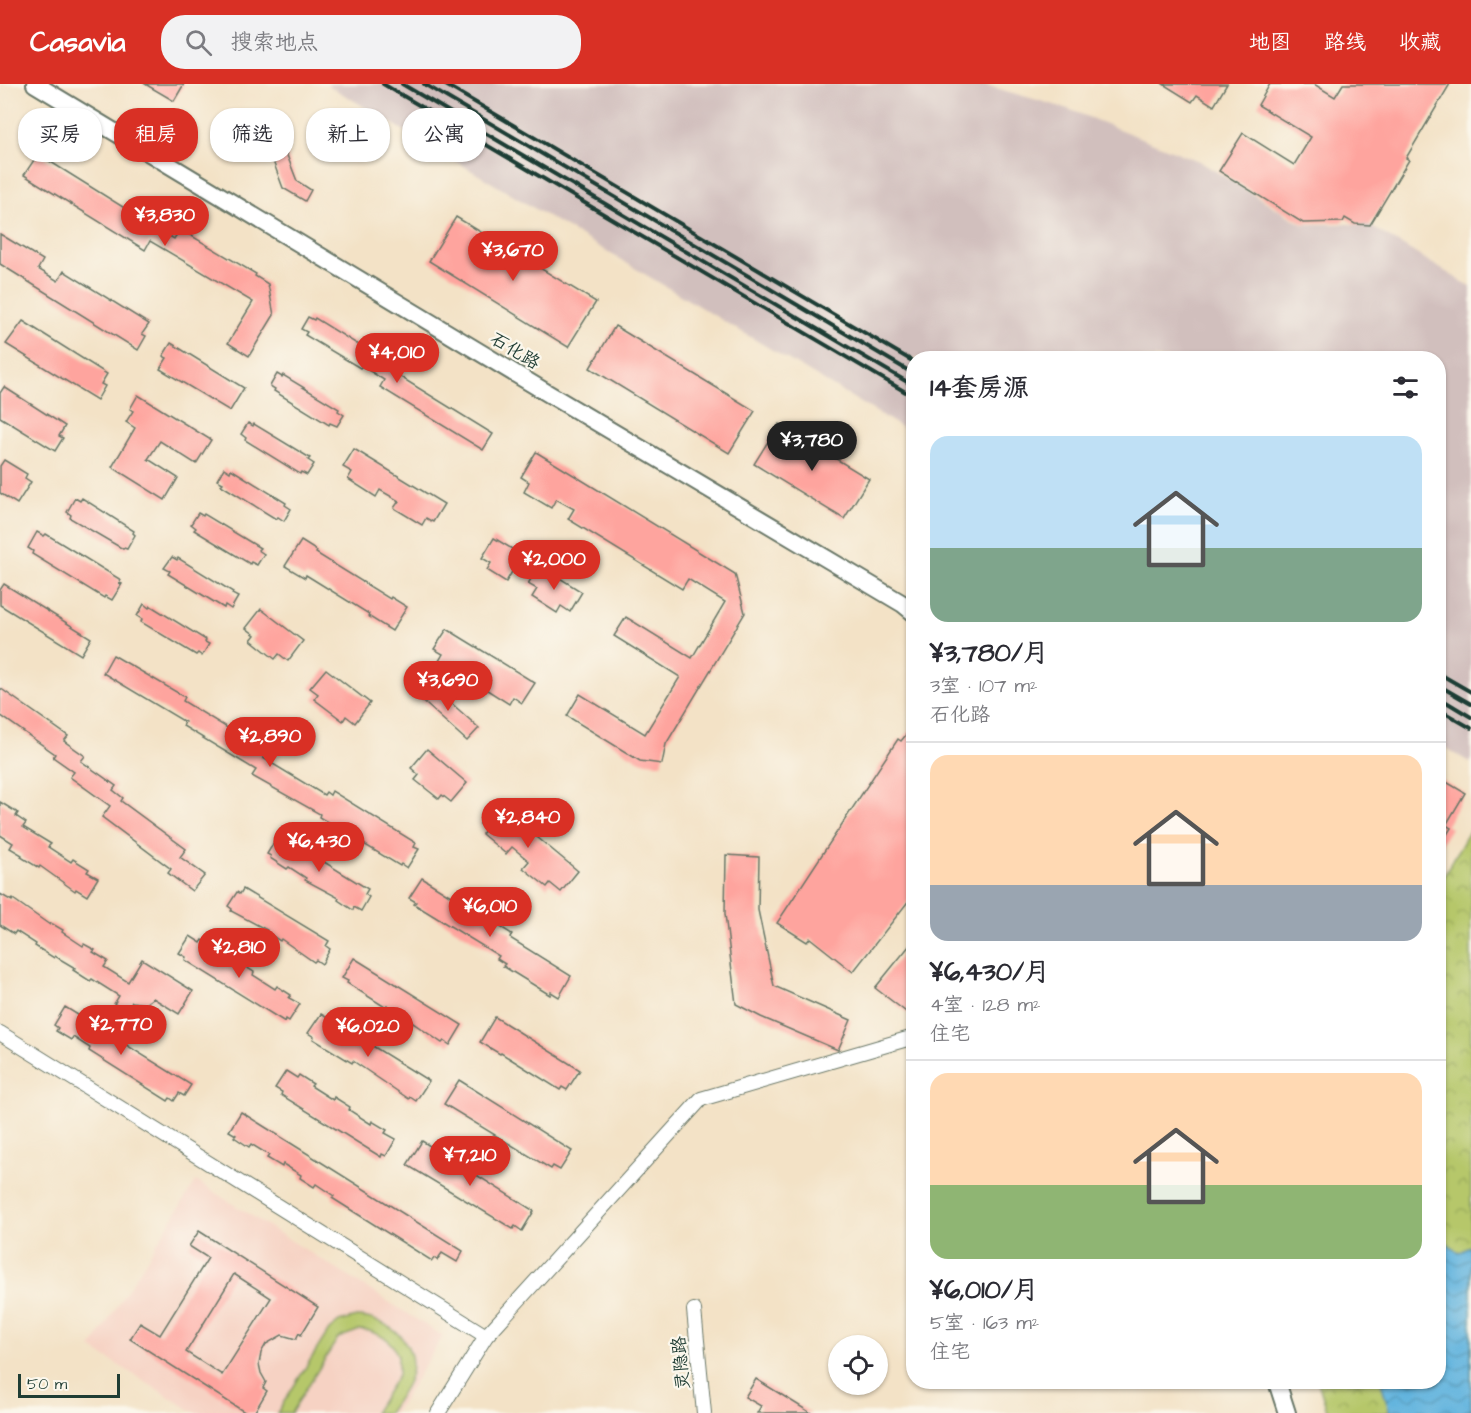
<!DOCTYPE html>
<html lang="zh">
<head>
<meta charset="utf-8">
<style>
  body { margin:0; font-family:"Architects Daughter","LXGW WenKai TC",sans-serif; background:#f2f2f3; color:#2b2b33; height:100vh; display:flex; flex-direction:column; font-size:22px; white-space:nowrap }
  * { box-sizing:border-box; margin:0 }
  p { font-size:20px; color:#7c7c81 }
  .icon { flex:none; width:33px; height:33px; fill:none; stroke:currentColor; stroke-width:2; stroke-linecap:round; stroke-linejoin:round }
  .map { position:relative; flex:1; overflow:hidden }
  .sheet { position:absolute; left:906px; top:267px; width:540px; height:1038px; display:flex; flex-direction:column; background:#fff; border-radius:24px; box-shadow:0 2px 4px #0004 }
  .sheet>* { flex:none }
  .hud { position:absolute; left:18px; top:24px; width:570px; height:54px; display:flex; gap:12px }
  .controls { position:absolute; left:828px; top:1251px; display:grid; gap:12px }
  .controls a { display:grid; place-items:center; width:60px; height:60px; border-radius:50%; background:#fff; box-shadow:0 2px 4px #0004; font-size:30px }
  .scale { position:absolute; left:18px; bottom:15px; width:102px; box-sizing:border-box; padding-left:6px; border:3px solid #1f3d34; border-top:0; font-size:16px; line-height:21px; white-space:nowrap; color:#1f3d34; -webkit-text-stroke:4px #fbf7ec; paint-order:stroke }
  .price { position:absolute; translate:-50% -51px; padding:0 14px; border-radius:21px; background:#d93025; color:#fff; font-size:20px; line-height:39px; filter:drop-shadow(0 2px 3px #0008) }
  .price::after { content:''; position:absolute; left:50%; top:36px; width:18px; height:14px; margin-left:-9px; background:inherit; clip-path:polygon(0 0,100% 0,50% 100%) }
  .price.selected { background:#222; color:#fff }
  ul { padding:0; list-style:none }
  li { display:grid; align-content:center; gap:12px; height:318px; padding:0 24px }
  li+li { border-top:2px solid #e1e1e2 }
  li span { display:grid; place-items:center; height:186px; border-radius:18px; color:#555 }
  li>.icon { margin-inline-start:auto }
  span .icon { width:108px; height:108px; fill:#fffc; stroke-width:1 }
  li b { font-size:26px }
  h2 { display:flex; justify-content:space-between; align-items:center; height:72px; padding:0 24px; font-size:26px }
  .chip { padding:0 21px; border-radius:24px; background:#fff; box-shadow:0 2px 4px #0004; font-size:21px; line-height:54px }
  .chip.selected { background:#d93025; color:#fff }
  header { display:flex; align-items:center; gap:36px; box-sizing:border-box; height:84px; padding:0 30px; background:#d93025; color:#fff }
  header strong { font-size:28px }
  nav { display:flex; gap:33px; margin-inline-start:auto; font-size:21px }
  .search { width:420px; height:54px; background:#f2f2f3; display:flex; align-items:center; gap:15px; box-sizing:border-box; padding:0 21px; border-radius:24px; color:#7c7c81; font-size:22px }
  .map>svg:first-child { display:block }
  .built { fill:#f6d2c3 }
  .industrial { fill:#d1bfbd }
  .park { fill:url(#park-crowns); stroke:#6a824f; stroke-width:1.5 }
  .pitch { fill:#b6c76a; stroke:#6a824f; stroke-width:1.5 }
  .water { fill:url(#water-waves); stroke:#407889; stroke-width:1.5 }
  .building { fill:#fea49e; fill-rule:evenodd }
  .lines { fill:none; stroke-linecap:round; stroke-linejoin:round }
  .minor-casing { stroke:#697767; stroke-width:16 }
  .tertiary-casing { stroke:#697767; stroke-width:20 }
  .minor { stroke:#fff; stroke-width:14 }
  .tertiary { stroke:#fff; stroke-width:16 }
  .rail { stroke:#1f3d34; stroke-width:4 }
  .labels { text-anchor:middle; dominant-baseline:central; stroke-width:4.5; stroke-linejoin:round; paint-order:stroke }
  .street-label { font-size:18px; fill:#1f3d34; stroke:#fbf7ec }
</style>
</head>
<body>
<header>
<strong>Casavia</strong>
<div class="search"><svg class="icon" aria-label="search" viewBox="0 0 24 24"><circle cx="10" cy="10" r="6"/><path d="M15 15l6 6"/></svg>搜索地点</div>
<nav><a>地图</a><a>路线</a><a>收藏</a></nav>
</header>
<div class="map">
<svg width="1471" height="1329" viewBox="0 0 1471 1329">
  <defs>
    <pattern id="park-crowns" width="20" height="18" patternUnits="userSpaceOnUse" patternTransform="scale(1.5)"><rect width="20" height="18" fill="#b6c76a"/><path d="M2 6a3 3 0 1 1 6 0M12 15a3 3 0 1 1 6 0" fill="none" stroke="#93a358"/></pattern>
    <pattern id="water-waves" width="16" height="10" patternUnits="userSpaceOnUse" patternTransform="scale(1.5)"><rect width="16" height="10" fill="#62b4de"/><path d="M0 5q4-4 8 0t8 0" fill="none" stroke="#5094b5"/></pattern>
  </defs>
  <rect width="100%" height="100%" fill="#fbf7ec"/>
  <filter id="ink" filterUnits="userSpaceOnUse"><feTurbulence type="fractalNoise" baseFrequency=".0167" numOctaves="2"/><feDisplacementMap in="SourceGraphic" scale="12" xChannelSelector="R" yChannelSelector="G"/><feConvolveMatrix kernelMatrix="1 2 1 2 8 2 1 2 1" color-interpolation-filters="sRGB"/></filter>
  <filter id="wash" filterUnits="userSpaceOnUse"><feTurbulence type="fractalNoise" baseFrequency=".008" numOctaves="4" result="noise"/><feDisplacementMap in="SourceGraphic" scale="24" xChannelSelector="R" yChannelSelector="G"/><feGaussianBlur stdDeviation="1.35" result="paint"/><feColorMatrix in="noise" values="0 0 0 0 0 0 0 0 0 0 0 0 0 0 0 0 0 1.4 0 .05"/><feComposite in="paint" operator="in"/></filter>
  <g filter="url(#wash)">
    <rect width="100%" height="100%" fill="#f3e2c6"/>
    <polygon class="built" points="196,1097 443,1252 395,1329 195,1329 91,1264"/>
    <polygon class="industrial" points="326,0 982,0 1068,25 1199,77 1302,140 1367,140 1471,203 1471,679 1439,660 1438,274 914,274 913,350"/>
    <polygon class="park" points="1471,744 1471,1329 1328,1329 1318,1298 1438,1298 1439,801"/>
    <path class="pitch" d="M356,1233C388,1233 424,1262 408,1297C403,1308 395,1319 388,1329H374L398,1291V1272L393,1262L387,1255L370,1247L360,1246L338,1254L291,1329H277L329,1246L339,1238Z"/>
    <polygon class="water" points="1439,1157 1446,1158 1459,1169 1471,1162 1471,1329 1390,1329 1381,1298 1438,1298"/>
    <g id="blocks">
      <g class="building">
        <polygon points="145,0 184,0 174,17"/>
        <polygon points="1163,0 1227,0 1214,22 1197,11 1192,18"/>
        <polygon points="1270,0 1314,0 1335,13 1343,0 1450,0 1406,74 1409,76 1370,141 1355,140 1345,134 1343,138 1303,139 1219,87 1243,49 1294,81 1311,53 1258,21"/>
        <polygon points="277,49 291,57 285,66 297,97 311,106 305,117 283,104 270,69 271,60"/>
        <polygon points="38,70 174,155 180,145 256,190 255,192 268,200 274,231 249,272 228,259 253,218 150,157 145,166 24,91"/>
        <polygon points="456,133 596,218 568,263 429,177"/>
        <polygon points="0,150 43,176 38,185 58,197 64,187 149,240 142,250 146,252 138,266 0,180"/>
        <polygon points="308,233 314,236 315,234 370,268 369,270 375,274 373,276 493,350 483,366 380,303 384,296 362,282 360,284 305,251 307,248 301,245"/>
        <polygon points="23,237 107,290 101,300 105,302 97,316 6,260"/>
        <polygon points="615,242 755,327 729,369 590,284"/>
        <polygon points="171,259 244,304 230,327 160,285 167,274 163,272"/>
        <polygon points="277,290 282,293 283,291 339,325 338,327 344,331 337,342 330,339 329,341 274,307 275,305 270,302"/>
        <polygon points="4,303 65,342 59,352 63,354 55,367 0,333 0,309"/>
        <polygon points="138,311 211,356 196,380 160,357 148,375 178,394 165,416 112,383 135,344 126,338 133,327 130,325"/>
        <polygon points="248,339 253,342 254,340 310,374 308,376 314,380 307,391 301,388 300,390 245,356 246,354 241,350"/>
        <polygon points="779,340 869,395 844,435 754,380"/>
        <polygon points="354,365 444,420 433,438 426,434 422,441 394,424 399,417 380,406 376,413 348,395 352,388 343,383"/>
        <polygon points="536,368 735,490 745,529 666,660 662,680 640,677 567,632 580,610 645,650 680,593 614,552 626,533 692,574 725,518 688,495 682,505 568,435 574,425 556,415 551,424 524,408 529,398 521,393"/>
        <polygon points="4,376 27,390 25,394 31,398 17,420 0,409 0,382"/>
        <polygon points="224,384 230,388 231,385 286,419 285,421 291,425 284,437 278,433 276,435 221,401 223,399 217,396"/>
        <polygon points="75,414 80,417 82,414 134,447 133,449 135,451 127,465 124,464 123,465 70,434 71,431 67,428"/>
        <polygon points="198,429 203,432 204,430 260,464 258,466 264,470 257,481 251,478 250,480 194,446 196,444 191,440"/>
        <polygon points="37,448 44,452 46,450 121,496 119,499 122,500 112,516 105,512 104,514 32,470 33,467 28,464"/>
        <polygon points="494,454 522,471 506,498 487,486 491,479 482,474"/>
        <polygon points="301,457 317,467 316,469 390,515 391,513 407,523 392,547 368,532 369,530 306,491 305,494 285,482"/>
        <polygon points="172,473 177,476 178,474 233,508 232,510 238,513 231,525 225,521 224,524 168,490 170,487 164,484"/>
        <polygon points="539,481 582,508 570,528 561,522 557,529 532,513 537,505 528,500"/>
        <polygon points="4,500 91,554 81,571 0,521 0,506"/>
        <polygon points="144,520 149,524 151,522 206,556 205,558 209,560 202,572 198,569 196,571 141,538 142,535 137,532"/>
        <polygon points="261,525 303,557 288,577 279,570 275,575 251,556 255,551 246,544"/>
        <polygon points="447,545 535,599 522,619 513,613 509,620 484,604 489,597 467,583 463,591 439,577 443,570 434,565"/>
        <polygon points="113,571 185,613 183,617 267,668 263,674 324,711 326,708 330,711 332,707 416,759 414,763 419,765 407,784 401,780 400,782 319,733 320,730 252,692 256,686 183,642 185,638 103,589"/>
        <polygon points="326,585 370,619 355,639 346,632 343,637 314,615 318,610 310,604"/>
        <polygon points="429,599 479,644 467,657 417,612"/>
        <polygon points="0,604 68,652 64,657 85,672 81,677 116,702 113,706 123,714 121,717 186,765 180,773 205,791 192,807 168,789 171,785 102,733 110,722 70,693 74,688 53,673 55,670 0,631"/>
        <polygon points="914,641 914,810 853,888 810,854 807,858 777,839 898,655 901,657"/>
        <polygon points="427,665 467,699 451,718 442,711 439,715 415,696 419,691 411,684"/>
        <polygon points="1438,693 1465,709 1446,741 1451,744 1438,765"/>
        <polygon points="0,718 18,729 16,732 26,739 23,743 51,760 48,763 71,778 73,775 89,785 87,788 98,794 87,812 76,805 75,807 40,782 39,784 21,773 22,771 10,764 13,759 0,751"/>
        <polygon points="497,720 578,787 561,808 550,799 547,803 523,784 529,777 512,763 506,770 482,750 486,745 480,740"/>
        <polygon points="282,752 368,805 365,810 369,813 361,827 354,823 353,826 338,816 339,814 305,796 306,794 289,783 287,785 270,774 271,772 267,770 276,755 279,757"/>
        <polygon points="726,771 759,773 758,826 774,902 851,936 838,966 761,933 736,920 725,830"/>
        <polygon points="422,794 512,850 510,854 571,892 559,913 551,908 550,911 503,882 505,880 497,875 499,872 414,820 416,818 409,814"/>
        <polygon points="243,805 329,857 326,862 330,865 322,880 316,876 314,878 281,855 280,857 266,848 267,846 231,827 232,825 228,822 237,808 240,810"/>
        <polygon points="0,810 12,817 13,815 50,841 51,839 63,846 62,848 83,862 84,860 95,866 93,868 108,877 104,883 128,898 142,875 193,907 179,930 153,914 145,920 132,918 126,927 114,920 119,912 92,895 90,897 73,886 75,884 55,872 54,874 35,862 36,860 16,847 14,850 0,841"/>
        <polygon points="190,852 201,859 203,856 217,865 215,867 237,881 238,878 254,888 253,891 275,905 277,902 291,911 289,914 300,920 289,937 286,935 285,938 185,876 186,873 179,869"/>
        <polygon points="914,856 914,934 875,904"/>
        <polygon points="354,874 462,941 450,961 444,957 442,959 387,921 385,923 347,899 348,897 342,894"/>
        <polygon points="65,923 191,1001 184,1012 179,1009 174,1017 170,1014 168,1017 89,967 90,964 73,953 71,956 56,947 58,944 54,941"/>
        <polygon points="321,930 429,997 416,1017 410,1013 409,1015 353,977 352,979 313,955 314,953 308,949"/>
        <polygon points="495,933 580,986 567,1006 562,1003 560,1006 501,969 500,970 480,958"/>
        <polygon points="286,987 297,994 299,991 313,1000 311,1002 333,1016 334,1013 350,1023 349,1026 371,1040 372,1037 387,1046 385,1049 396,1055 386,1072 382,1070 381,1073 281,1011 282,1008 275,1004"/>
        <polygon points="459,996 572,1067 560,1086 553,1082 551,1085 444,1020"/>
        <polygon points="241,1028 463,1167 457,1178 442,1169 437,1176 434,1174 432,1177 332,1114 334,1112 316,1100 314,1103 300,1094 301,1091 283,1080 282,1083 267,1074 269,1071 251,1060 249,1063 234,1053 236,1051 229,1047"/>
        <polygon points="422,1057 534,1127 522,1147 515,1142 513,1145 407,1081"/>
        <path d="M199,1147L318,1223L301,1251L299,1249L296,1255L282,1251L266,1260L261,1269L259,1280L261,1289L266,1298L263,1304L267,1307L254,1329H246L130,1255L140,1239L160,1251L208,1174L189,1162ZM234,1190L271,1214L222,1291L186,1268Z"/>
        <polygon points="756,1295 811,1329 757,1329 761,1322 745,1313"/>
      </g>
    </g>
  </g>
  <g filter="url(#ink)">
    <use href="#blocks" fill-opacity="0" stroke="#697767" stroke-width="1.5"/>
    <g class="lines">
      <g class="minor-casing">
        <g id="minor">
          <polyline points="0,949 486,1252"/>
          <polyline points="694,1226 704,1329"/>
          <polyline points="438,1329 486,1252 701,1015 914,953"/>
        </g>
      </g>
      <g class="tertiary-casing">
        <g id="tertiary">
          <polyline points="35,0 544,307 903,520 914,529"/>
          <polyline points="1277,1298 1287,1329"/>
        </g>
      </g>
      <use href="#minor" class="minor"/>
      <use href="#tertiary" class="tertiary"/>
      <g class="rail">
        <polyline points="383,0 914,313"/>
        <polyline points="402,0 914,302"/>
        <polyline points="424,0 914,290"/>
        <polyline points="444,0 914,278"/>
        <polyline points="1438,589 1471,608"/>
        <polyline points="1438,601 1471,620"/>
        <polyline points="1438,613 1471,633"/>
        <polyline points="1438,625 1471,644"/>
      </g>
    </g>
  </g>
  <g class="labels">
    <g class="street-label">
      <text transform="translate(515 267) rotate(31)">石化路</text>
      <text transform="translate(681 1279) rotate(-95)">灵隐路</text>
    </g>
  </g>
</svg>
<div class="controls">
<a><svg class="icon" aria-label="locate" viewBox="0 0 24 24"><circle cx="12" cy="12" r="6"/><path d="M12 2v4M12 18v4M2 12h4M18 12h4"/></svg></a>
</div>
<div class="scale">50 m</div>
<b class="price" style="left:165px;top:163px">¥3,830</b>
<b class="price" style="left:513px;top:198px">¥3,670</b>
<b class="price" style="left:397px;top:300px">¥4,010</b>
<b class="price selected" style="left:812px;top:388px">¥3,780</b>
<b class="price" style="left:554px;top:507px">¥2,000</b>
<b class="price" style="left:448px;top:628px">¥3,690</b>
<b class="price" style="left:270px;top:684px">¥2,890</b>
<b class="price" style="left:528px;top:765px">¥2,840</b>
<b class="price" style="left:319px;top:789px">¥6,430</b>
<b class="price" style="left:490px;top:854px">¥6,010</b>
<b class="price" style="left:239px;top:895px">¥2,810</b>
<b class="price" style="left:121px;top:972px">¥2,770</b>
<b class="price" style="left:368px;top:974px">¥6,020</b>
<b class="price" style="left:470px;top:1103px">¥7,210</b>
<div class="hud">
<a class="chip">买房</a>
<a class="chip selected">租房</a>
<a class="chip">筛选</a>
<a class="chip">新上</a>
<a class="chip">公寓</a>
</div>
<section class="sheet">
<h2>14套房源<svg class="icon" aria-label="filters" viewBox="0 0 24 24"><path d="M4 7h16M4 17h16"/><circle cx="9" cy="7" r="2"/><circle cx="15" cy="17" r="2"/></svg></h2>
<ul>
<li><span style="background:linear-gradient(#bfe0f5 60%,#7fa58c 0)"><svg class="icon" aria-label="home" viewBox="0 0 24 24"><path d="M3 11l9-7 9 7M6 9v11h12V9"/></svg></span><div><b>¥3,780/月</b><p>3室 · 107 m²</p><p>石化路</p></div></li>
<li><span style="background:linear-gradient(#ffd9b3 70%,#9aa5b1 0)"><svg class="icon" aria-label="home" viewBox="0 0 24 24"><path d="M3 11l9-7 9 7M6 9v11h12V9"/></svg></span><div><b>¥6,430/月</b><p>4室 · 128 m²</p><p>住宅</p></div></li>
<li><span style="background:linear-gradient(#ffd9b3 60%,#8fb573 0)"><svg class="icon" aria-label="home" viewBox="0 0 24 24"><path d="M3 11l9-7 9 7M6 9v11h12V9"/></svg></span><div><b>¥6,010/月</b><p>5室 · 163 m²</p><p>住宅</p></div></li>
</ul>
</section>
</div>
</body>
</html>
